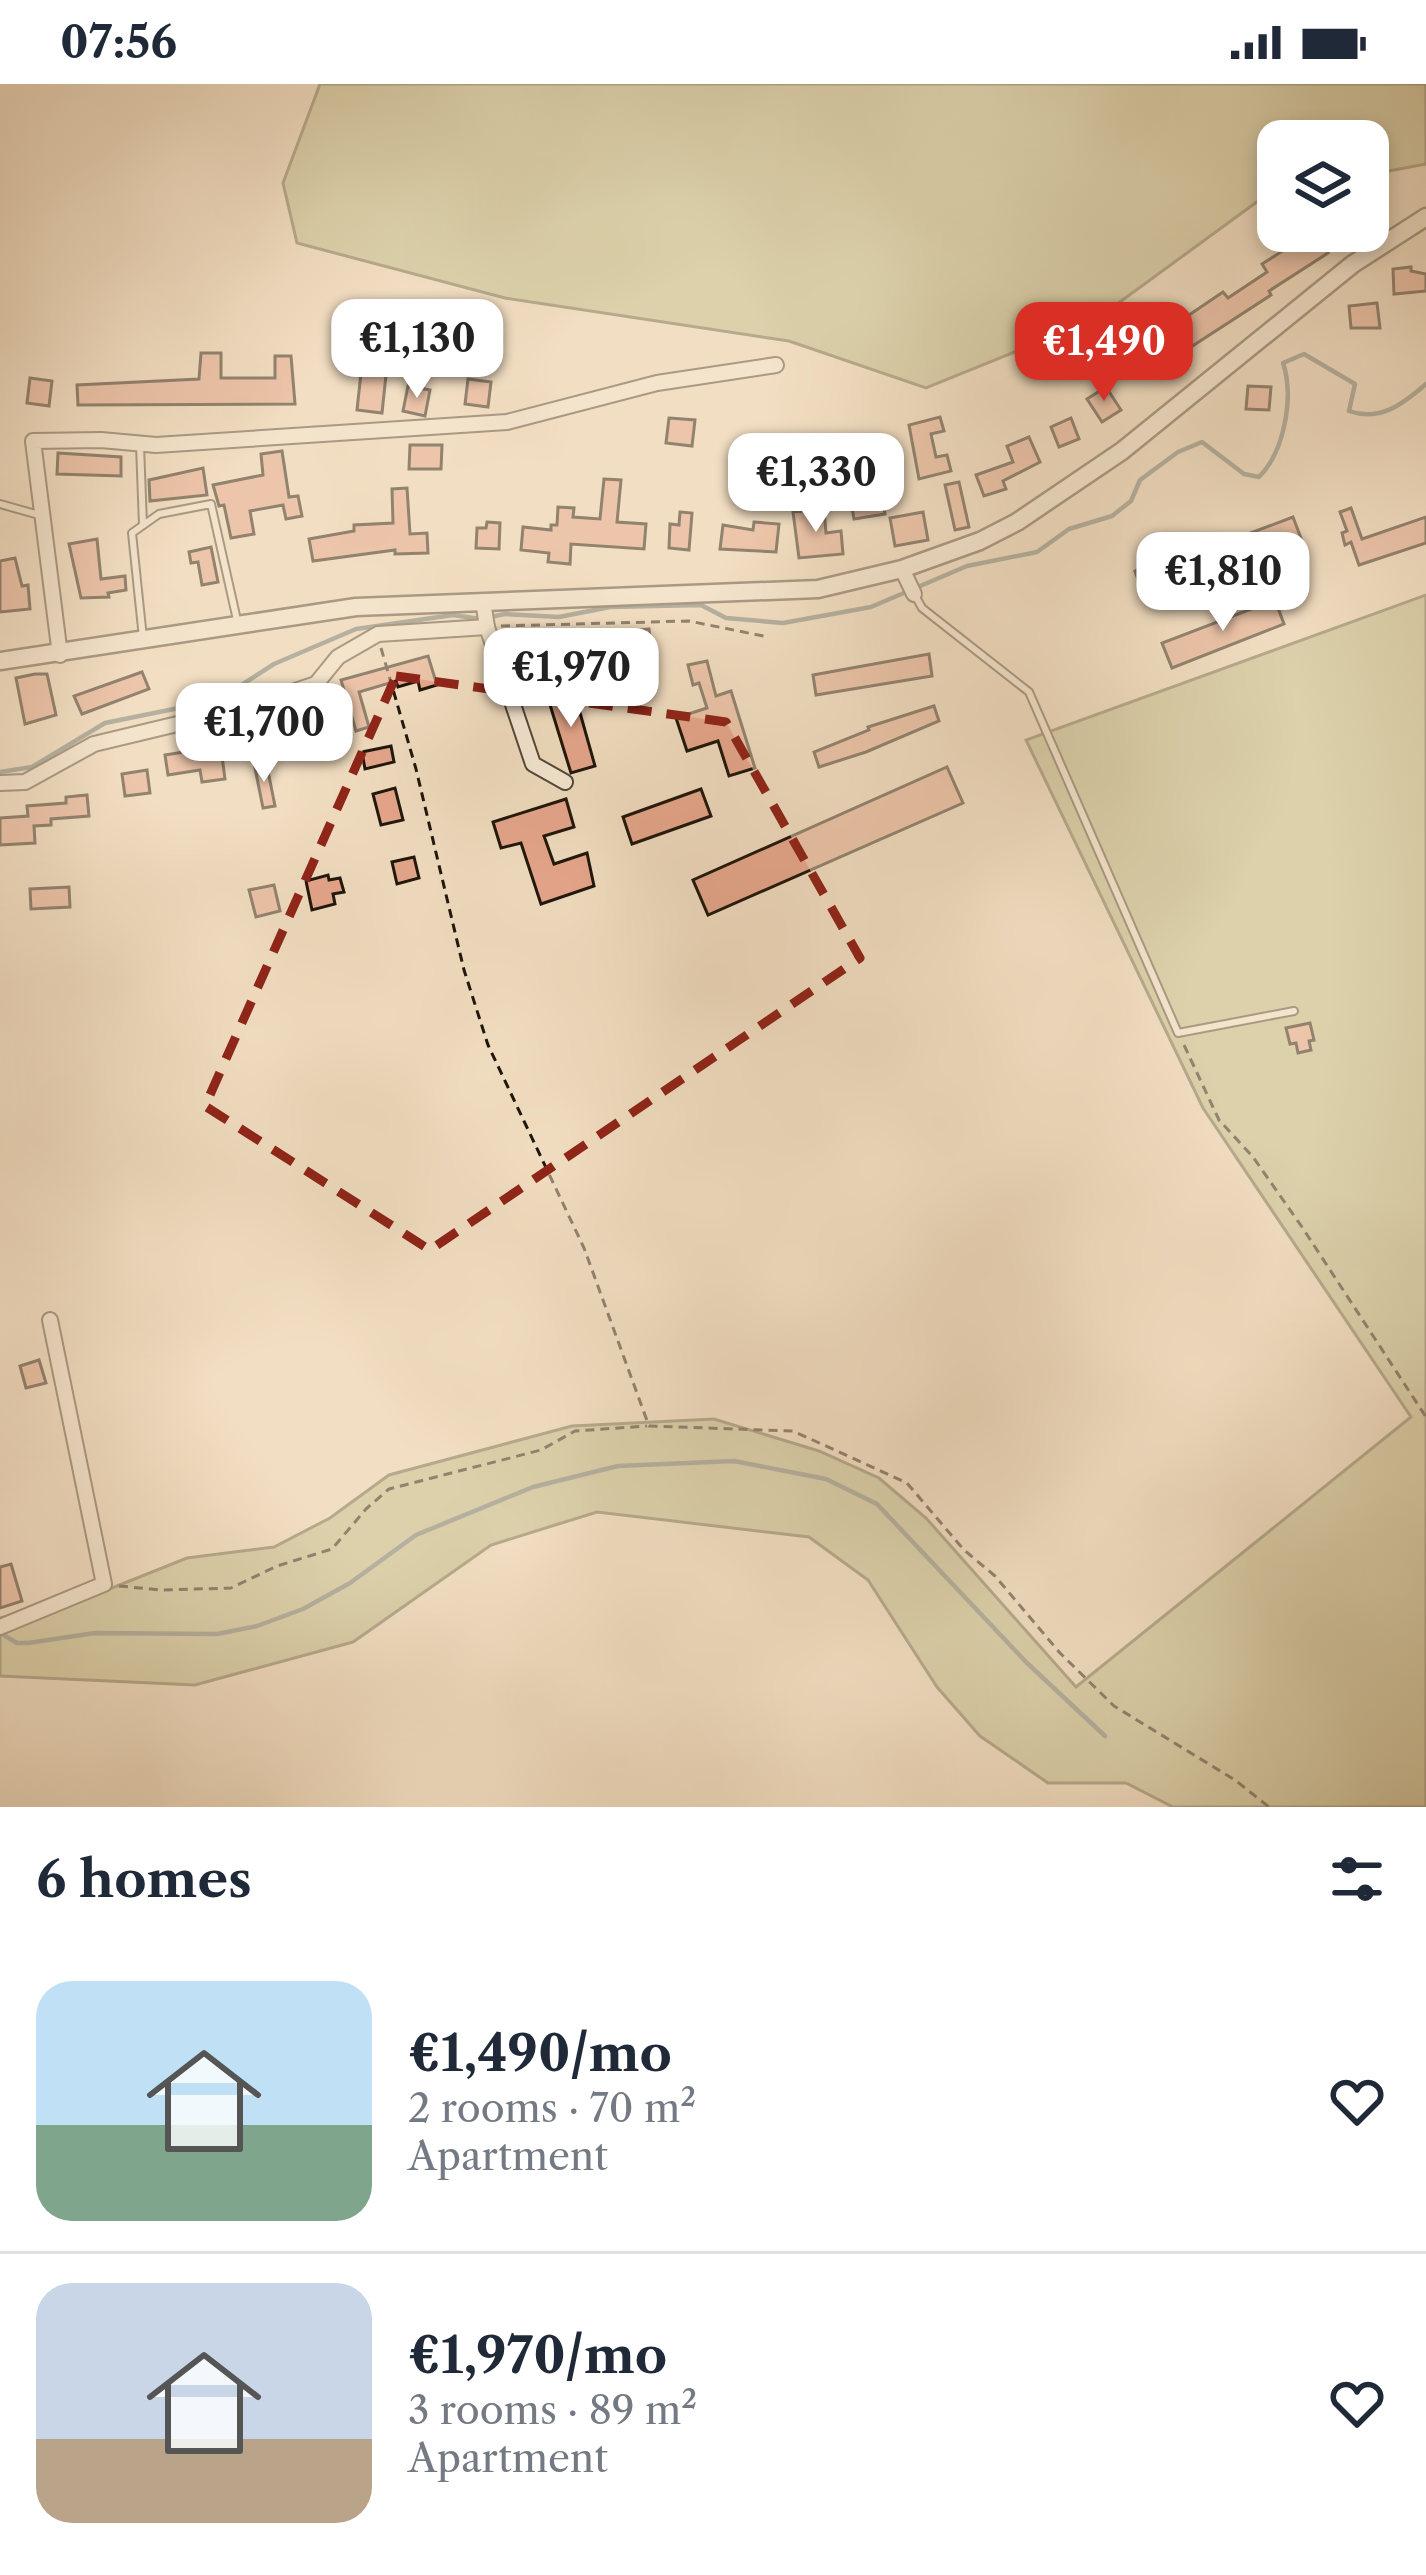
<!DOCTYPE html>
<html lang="en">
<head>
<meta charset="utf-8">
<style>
  body { margin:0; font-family:"Libre Caslon Text",serif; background:#f2f2f3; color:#1f2937; height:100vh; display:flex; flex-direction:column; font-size:45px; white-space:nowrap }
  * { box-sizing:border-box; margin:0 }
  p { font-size:39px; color:#747a83 }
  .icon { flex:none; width:66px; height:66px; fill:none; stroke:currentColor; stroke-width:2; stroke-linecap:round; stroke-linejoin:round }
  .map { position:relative; height:1723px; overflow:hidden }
  .sheet { display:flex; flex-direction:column; background:#fff; flex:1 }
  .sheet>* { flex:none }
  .tools { position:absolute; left:1257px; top:36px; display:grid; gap:24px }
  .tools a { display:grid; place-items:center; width:132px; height:132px; border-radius:24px; background:#fff; box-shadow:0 6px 18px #0003; font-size:60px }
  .price { position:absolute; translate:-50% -102px; padding:0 27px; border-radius:24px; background:#fff; color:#222; font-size:39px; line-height:78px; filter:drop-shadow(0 3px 6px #0008) }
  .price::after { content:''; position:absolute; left:50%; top:72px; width:36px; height:27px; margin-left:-18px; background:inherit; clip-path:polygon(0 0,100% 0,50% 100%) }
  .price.current { background:#d93025; color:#fff }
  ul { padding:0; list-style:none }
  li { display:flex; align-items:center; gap:36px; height:300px; padding:0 36px }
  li+li { border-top:3px solid #e0e1e3 }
  li span { display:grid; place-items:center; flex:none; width:336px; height:240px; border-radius:36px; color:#555 }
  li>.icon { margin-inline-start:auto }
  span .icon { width:144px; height:144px; fill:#fffc; stroke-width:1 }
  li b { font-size:51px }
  h2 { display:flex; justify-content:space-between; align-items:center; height:144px; padding:0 36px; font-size:51px }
  .status { display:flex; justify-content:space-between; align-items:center; height:84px; padding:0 60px; background:#fff; direction:ltr }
  .status svg { height:33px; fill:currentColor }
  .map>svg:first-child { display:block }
  .green { fill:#c0c08f; stroke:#6e6a4c; stroke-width:3 }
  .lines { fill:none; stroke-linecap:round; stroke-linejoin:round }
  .stream { stroke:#6a7974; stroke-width:4.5 }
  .building { fill:#e7a78d; stroke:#1d150a; stroke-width:3 }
  .service-casing { stroke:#524738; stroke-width:10 }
  .minor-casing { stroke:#524738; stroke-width:18 }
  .tertiary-casing { stroke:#524738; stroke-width:21 }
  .path { stroke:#1d150a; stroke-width:3; stroke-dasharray:9 6; stroke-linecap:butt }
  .service { stroke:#f7ead7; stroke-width:6 }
  .minor { stroke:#f7ead7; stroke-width:14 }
  .tertiary { stroke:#f7ead7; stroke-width:16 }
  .marked { fill:none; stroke:#8f2418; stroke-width:9; stroke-dasharray:24 15; stroke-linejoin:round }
</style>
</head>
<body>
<div class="status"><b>07:56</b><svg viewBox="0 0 49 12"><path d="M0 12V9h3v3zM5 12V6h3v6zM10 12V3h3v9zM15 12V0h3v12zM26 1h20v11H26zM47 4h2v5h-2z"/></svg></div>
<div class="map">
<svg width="1426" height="1723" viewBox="0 0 1426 1723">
  <rect width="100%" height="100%" fill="#f2dec2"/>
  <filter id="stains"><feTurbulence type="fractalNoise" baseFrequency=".00167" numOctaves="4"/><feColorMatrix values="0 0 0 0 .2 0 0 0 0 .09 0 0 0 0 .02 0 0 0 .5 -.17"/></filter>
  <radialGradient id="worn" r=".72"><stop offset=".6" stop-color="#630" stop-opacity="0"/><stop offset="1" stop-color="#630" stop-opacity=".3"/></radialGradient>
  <g class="green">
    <polygon points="320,0 1426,0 1426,80 1368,91 1368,57 1278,57 1278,109 1265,112 1098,234 926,304 789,257 505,214 297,159 283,99"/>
    <polygon points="1426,511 1426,1723 1173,1723 1126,1699 1048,1699 980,1652 937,1603 868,1496 809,1453 597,1428 491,1461 353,1558 195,1601 0,1592 0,1534 102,1508 187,1474 274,1463 330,1434 389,1391 572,1342 714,1335 819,1367 879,1394 926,1434 1076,1603 1411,1333 1203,1024 1026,656"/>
  </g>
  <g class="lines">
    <g class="stream">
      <path d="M0,688L32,683L105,639L218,616L274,580L356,545L453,531L480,535L505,530L559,533L610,523L701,521L726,534L783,539L871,523L967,482L1037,468L1069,445L1112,432L1131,417L1140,396L1178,368L1202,358L1244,390L1259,393C1285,367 1294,312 1283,279L1304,270L1355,300L1349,327C1380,338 1403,320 1426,300"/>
      <polyline points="0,1549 17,1559 28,1559 95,1549 217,1550 257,1542 303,1525 350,1499 416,1451 533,1403 618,1382 734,1377 826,1395 877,1420 1026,1578 1105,1652"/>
    </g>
  </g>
  <g class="building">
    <polygon points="1314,147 1329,147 1335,158 1325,163 1328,169 1269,207 1271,211 1143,294 1130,271 1223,208 1228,214 1267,188 1262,180"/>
    <polygon points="1411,183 1411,187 1426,190 1426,207 1394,210 1393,185"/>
    <polygon points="1377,219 1380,244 1351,244 1349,222"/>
    <polygon points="201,269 221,269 221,294 275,294 275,272 291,272 295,320 78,321 77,301 199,295"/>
    <polygon points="379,270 394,272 392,291 386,291 382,329 357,326 361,289 377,288"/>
    <polygon points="30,294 52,297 49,322 27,319"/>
    <polygon points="468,295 491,298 488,323 465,320"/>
    <polygon points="408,302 430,306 425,332 403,327"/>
    <polygon points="1248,302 1271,303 1269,326 1246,325"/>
    <polygon points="1106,303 1121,326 1102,338 1087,315"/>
    <polygon points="940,333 944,347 931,350 936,373 947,371 951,387 919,395 909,341"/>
    <polygon points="669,334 695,336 692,362 666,359"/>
    <polygon points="1071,334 1079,355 1059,363 1051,343"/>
    <polygon points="1029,353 1040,378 1003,397 1006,405 984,412 976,391 1013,378 1007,362"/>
    <polygon points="410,361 442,361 441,385 409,385"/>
    <polygon points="282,367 289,413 298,412 302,432 286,435 283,421 250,427 254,450 231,454 224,421 219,422 213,401 263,391 261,370"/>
    <polygon points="58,369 121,373 121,392 57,390"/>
    <polygon points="203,384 207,411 150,417 149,396"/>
    <polygon points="604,395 621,396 617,438 646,440 644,465 571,460 570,480 548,478 549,469 521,466 523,443 551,446 551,441 557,441 558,423 574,424 573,433 600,435"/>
    <polygon points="959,398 969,443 955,446 945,401"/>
    <polygon points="407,404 410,450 427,449 428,469 395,470 395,466 313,477 309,455 354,447 354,441 393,439 392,405"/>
    <polygon points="882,413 885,430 854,435 851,418"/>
    <polygon points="1351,424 1362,455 1426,433 1426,459 1359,481 1351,458 1345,461 1342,449 1347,447 1340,428"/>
    <polygon points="824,425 826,449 841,447 843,470 799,474 793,428"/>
    <polygon points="680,428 692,429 689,466 669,464 670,440 679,441"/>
    <polygon points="923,428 928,456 895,462 890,434"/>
    <polygon points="1293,433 1302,457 1146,518 1135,487 1162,476 1164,482"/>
    <polygon points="487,438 500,439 499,465 476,464 477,444 486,444"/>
    <polygon points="754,438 779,440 776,468 720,465 723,441 753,446"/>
    <polygon points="97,455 101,495 125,492 126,506 108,509 109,513 81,514 69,460"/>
    <polygon points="211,463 218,498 202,501 198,478 191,479 189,468"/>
    <polygon points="15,474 22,502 28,501 30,525 0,528 0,477"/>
    <polygon points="1275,516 1284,540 1172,584 1162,559"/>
    <polygon points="649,545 652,568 531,583 527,560"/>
    <polygon points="929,570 932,592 816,611 813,591"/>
    <polygon points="428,572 437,601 420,606 418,597 398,603 396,597 359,608 369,643 356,647 350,626 319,634 325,658 315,661 305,626 346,613 341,596"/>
    <polygon points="707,577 716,612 731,607 755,684 729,692 718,657 687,667 676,634 707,624 699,599 693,601 688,581"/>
    <polygon points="142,588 149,605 82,630 74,612"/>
    <polygon points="35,590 47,590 56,631 25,640 16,594"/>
    <polygon points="573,604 595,682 571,689 547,611"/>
    <polygon points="934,622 939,637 866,668 819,683 814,668 869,646 868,643"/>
    <polygon points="283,641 287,660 264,664 260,644"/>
    <polygon points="229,650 232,663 221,665 225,695 202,698 200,686 168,691 165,671 209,664 207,655"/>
    <polygon points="391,662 394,678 365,685 362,668"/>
    <polygon points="266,677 275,722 263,724 254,679"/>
    <polygon points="947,683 963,719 708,831 693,796"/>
    <polygon points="147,686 150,709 125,712 122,690"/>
    <polygon points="395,704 403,736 381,741 373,710"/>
    <polygon points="701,705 711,732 632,760 623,733"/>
    <polygon points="87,711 89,732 51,735 51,741 34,742 35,759 0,761 0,734 28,732 27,722 66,719 66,713"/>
    <polygon points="566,715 574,743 544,752 554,780 587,769 594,802 541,820 521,759 501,764 493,738"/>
    <polygon points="414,773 419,794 397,800 392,778"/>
    <polygon points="328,791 329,796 340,794 344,808 333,810 335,820 312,826 306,797"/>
    <polygon points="274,801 280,827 256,833 249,806"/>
    <polygon points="69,803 70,823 31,825 30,805"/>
    <polygon points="1310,939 1314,956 1309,957 1311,966 1298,969 1296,959 1290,960 1286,944"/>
    <polygon points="39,1276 46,1299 26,1304 20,1282"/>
    <polygon points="11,1480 22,1517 0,1524 0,1483"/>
  </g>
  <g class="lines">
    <g class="service-casing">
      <g id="service">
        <polyline points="140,361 143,441"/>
        <polyline points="0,420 39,431"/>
        <polyline points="916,513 922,524 1029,608 1178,949 1294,927"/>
        <polyline points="143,554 132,449 159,430 211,420 237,536"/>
      </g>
    </g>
    <g class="minor-casing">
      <g id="minor">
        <polyline points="902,485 914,510"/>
        <polyline points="483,517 487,543 533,680 565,698"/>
        <polyline points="60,571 33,357 101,356 156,361 507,338 657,299 776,281"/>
        <polyline points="0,699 25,698 94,660 244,624 316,600 338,573 378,550 487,543"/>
        <polyline points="0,1543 104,1500 50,1236"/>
      </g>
    </g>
    <g class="tertiary-casing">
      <polyline id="tertiary" points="0,577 356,523 818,505 902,485 980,457 1017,438 1122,367 1353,180 1426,133"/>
    </g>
    <g class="path">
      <polyline points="501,542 689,537 768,553"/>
      <polyline points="381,564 416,685 464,886 488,961 584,1164 649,1342 793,1347 907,1399 964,1466 995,1492 1060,1569 1114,1622 1235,1696 1269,1723"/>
      <polyline points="1184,961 1219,1036 1253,1073 1302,1143 1426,1333"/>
      <polyline points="119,1502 161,1506 231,1504 277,1482 332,1465 366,1425 389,1405 541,1366 575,1347 647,1342"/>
    </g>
    <use href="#service" class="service"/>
    <use href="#minor" class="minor"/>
    <use href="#tertiary" class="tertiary"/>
  </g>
  <path d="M0 0H1426V1723H0ZM396,592L726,638L860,874L430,1166L205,1022Z" fill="#f2dec2" fill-opacity=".55" fill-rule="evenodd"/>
  <path class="marked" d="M396,592L726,638L860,874L430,1166L205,1022Z"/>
  <rect width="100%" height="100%" filter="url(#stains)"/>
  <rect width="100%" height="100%" fill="url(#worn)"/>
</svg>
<div class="tools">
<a><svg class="icon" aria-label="layers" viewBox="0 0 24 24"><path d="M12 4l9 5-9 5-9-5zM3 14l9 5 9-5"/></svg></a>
</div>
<b class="price" style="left:417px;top:317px">€1,130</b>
<b class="price current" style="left:1104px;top:320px">€1,490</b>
<b class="price" style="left:816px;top:451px">€1,330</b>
<b class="price" style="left:1223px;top:550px">€1,810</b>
<b class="price" style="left:571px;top:646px">€1,970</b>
<b class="price" style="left:264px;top:701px">€1,700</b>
</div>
<section class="sheet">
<h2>6 homes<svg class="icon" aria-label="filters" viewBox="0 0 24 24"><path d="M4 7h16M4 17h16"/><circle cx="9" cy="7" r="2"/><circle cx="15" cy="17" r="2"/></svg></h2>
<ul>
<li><span style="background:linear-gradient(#bfe0f5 60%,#7fa58c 0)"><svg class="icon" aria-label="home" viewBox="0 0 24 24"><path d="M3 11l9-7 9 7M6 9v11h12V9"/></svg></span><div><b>€1,490/mo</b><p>2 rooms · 70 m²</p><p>Apartment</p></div><svg class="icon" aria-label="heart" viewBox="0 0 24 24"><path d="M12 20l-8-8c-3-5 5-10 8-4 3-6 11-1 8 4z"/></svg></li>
<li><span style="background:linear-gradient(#c9d6e8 65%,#b9a48a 0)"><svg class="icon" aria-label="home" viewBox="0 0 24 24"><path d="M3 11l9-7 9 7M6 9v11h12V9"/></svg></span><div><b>€1,970/mo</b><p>3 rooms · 89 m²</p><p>Apartment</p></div><svg class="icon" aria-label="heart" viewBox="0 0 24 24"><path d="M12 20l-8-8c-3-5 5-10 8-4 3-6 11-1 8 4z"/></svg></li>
</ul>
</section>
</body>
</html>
